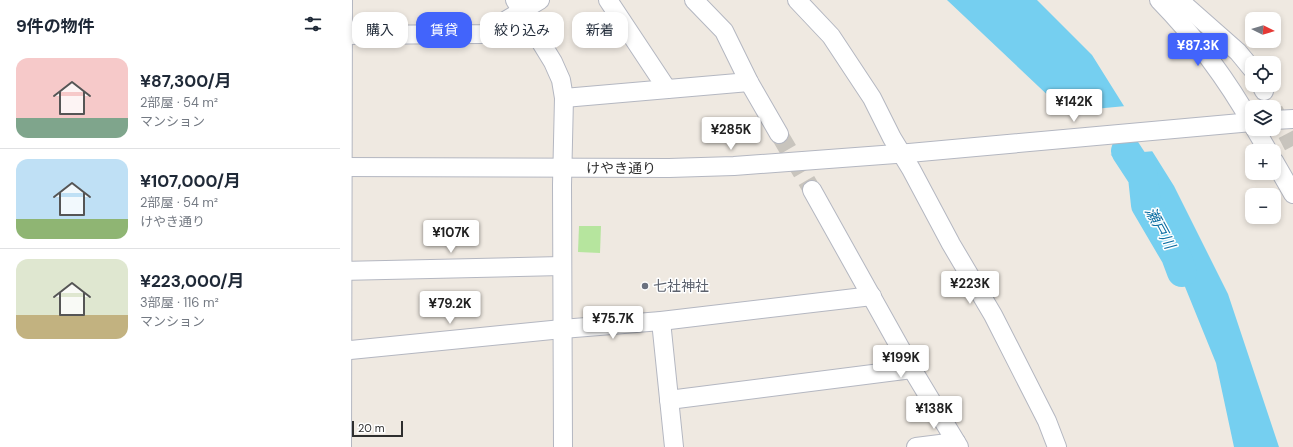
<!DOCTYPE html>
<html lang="ja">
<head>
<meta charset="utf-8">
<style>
  body { margin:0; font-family:"DM Sans","Noto Sans JP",sans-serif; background:#f6f6f7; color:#1f2937; height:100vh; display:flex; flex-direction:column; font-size:15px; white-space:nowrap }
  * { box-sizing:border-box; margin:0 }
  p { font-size:13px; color:#747a83 }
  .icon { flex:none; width:22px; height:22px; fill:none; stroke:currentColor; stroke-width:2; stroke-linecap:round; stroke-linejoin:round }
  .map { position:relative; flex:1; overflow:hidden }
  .drawer { display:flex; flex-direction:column; background:#fff; width:340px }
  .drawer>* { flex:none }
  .top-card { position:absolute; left:12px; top:12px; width:380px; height:36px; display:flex; gap:8px }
  .needle { width:26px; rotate:95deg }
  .tools { position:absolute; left:905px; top:12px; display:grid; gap:8px }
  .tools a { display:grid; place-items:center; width:36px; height:36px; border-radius:8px; background:#fff; box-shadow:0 2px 6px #0003; font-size:20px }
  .scale { position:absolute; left:12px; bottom:10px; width:51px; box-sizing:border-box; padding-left:4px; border:2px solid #2e2e2e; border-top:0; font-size:11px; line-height:14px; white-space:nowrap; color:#2e2e2e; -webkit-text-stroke:3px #fff; paint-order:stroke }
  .price { position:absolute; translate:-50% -34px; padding:0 9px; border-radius:4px; background:#fff; color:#222; font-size:13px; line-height:26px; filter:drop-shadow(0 1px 2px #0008) }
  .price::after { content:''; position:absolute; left:50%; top:24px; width:12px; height:9px; margin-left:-6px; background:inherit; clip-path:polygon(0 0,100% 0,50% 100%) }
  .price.on { background:#4264fb; color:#fff }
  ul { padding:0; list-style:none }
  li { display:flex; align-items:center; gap:12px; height:100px; padding:0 16px }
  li+li { border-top:1px solid #e0e1e3 }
  li span { display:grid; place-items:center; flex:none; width:112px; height:80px; border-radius:12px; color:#555 }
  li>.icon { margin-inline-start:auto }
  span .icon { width:48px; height:48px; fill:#fffc; stroke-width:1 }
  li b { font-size:17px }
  h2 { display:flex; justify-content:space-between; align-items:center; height:48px; padding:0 16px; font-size:17px }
  .tag { padding:0 14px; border-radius:12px; background:#fff; box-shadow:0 2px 6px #0003; font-size:14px; line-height:36px }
  .tag.on { background:#4264fb; color:#fff }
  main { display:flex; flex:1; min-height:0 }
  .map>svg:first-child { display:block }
  .green { fill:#b6e59e }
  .water { fill:#75cff0 }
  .pier { fill:#efe9e1 }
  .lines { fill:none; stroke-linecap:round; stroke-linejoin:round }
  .river { stroke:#75cff0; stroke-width:30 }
  .minor-tunnel { stroke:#c8c4bd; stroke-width:18; stroke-dasharray:18 9; stroke-linecap:butt }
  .minor-casing { stroke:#b4b7c1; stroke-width:20 }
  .minor { stroke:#fff; stroke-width:18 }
  .worship-dot { fill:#6b7280; stroke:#fff; stroke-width:1.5 }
  .labels { text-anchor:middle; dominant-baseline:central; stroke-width:3; stroke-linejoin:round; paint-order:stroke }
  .street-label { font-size:14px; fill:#2e2e2e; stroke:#fff }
  .worship-label { font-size:14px; fill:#5b616d; stroke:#fff; text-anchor:start }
  .water-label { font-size:15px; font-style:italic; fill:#0d6fa3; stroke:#fff }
</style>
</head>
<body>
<main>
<section class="drawer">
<h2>9件の物件<svg class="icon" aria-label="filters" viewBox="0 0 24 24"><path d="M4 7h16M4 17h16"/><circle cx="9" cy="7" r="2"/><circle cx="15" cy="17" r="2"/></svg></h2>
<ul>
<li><span style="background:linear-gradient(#f6c9c9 75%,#7fa58c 0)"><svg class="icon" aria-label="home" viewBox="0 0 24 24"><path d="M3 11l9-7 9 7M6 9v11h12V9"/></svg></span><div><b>¥87,300/月</b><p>2部屋 · 54 m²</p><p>マンション</p></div></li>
<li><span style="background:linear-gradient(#bfe0f5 75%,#8fb573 0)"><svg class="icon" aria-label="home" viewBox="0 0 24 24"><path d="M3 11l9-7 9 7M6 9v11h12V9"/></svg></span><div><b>¥107,000/月</b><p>2部屋 · 54 m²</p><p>けやき通り</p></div></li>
<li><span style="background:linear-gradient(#dfe7d0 70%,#c2b280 0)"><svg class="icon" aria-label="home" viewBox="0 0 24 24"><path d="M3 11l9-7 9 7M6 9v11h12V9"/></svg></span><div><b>¥223,000/月</b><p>3部屋 · 116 m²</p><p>マンション</p></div></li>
</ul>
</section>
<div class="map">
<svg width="953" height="447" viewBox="0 0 953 447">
  <rect width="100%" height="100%" fill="#efe9e1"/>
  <polygon class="green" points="239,226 261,226 260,253 238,252"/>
  <polygon class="water" points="607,0 697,0 752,55 834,186 888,294 939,447 894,447 876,363 804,186"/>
  <polygon class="pier" points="786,106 815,151 768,155 722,112"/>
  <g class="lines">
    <polyline class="river" points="786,151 803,177 806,205 836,256 842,272"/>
    <g class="minor-tunnel">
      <polyline points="934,110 953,146"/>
      <polyline points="439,134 472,190"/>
    </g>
    <g class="minor-casing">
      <g id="minor">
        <polyline points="175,0 213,62 221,80 224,98 222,185 223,447"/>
        <polyline points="268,0 327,89"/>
        <polyline points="354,0 384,31 409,82 439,134"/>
        <polyline points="457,0 491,36 532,98 552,138 571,169 611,244 653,315 707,421 717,447"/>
        <path d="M819,0C856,38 886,78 912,124"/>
        <polyline points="839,0 898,52 912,69"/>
        <polyline points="0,35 143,34 200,0"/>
        <polyline points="921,85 924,91"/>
        <polyline points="224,98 409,82"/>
        <polyline points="934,120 953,119"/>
        <polyline points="915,129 928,151"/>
        <polyline points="934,161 953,194"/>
        <polyline points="0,167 329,168 394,166 569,153 912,122"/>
        <polyline points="472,190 572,369 619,447"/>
        <polyline points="0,271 222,266"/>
        <polyline points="321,321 334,447"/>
        <polyline points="0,351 222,329 321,321 532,296"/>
        <polyline points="329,400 572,369"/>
        <polyline points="2,447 3,0"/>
        <polyline points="576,447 616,442"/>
      </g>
    </g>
    <use href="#minor" class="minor"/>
  </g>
  <circle class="worship-dot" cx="305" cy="286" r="4"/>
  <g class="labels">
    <g class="street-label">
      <text x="281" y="168">けやき通り</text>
    </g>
    <g class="worship-label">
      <text x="313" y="286">七社神社</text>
    </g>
    <g class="water-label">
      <text transform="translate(820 228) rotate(61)">瀬戸川</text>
    </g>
  </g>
</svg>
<div class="tools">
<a><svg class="needle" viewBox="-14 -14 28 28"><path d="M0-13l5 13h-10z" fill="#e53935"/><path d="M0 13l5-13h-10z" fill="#747a83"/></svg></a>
<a><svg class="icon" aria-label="locate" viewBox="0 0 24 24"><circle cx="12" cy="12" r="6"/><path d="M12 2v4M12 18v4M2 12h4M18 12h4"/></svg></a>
<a><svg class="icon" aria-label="layers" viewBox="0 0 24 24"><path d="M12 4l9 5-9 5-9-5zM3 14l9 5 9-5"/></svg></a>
<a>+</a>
<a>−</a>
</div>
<div class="scale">20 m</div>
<b class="price on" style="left:858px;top:67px">¥87.3K</b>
<b class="price" style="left:734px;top:123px">¥142K</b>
<b class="price" style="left:391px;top:151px">¥285K</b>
<b class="price" style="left:111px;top:254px">¥107K</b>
<b class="price" style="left:630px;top:305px">¥223K</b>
<b class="price" style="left:110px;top:325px">¥79.2K</b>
<b class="price" style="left:273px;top:340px">¥75.7K</b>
<b class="price" style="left:561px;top:379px">¥199K</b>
<b class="price" style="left:594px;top:430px">¥138K</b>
<div class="top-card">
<a class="tag">購入</a>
<a class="tag on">賃貸</a>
<a class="tag">絞り込み</a>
<a class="tag">新着</a>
</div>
</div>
</main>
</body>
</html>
